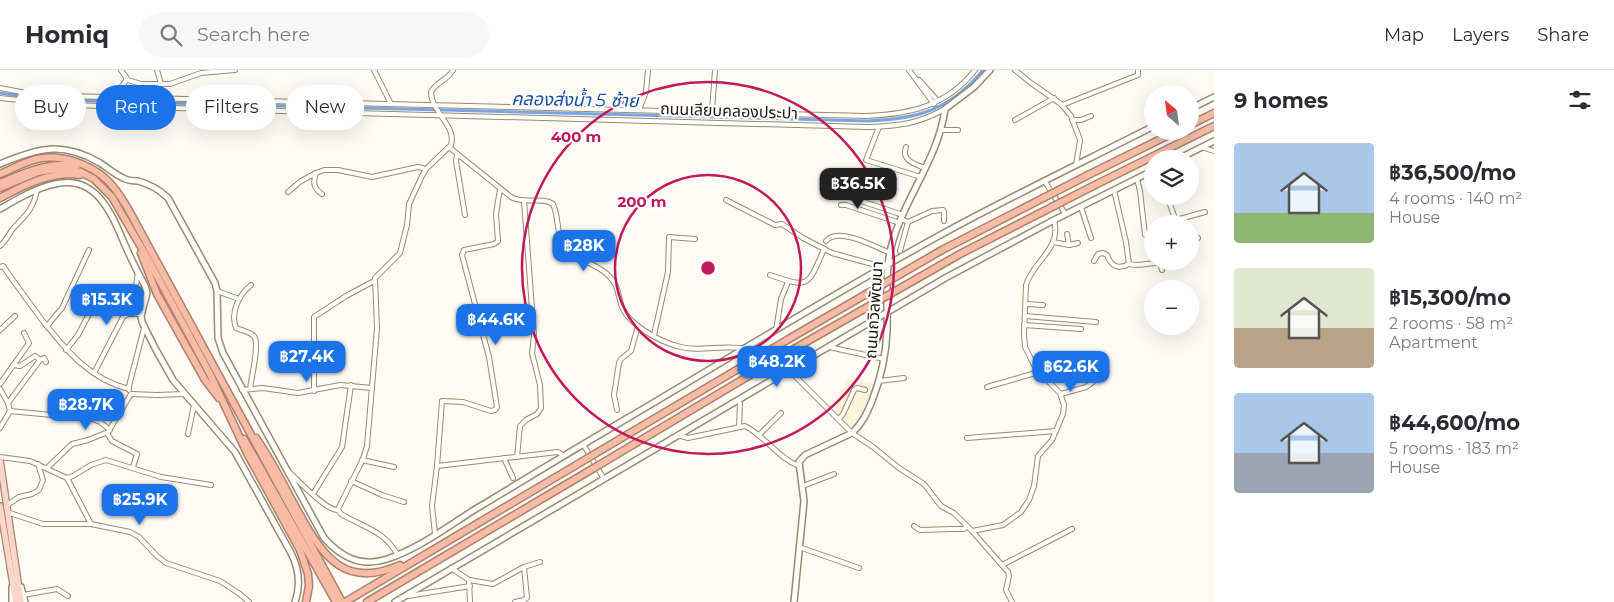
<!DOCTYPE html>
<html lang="en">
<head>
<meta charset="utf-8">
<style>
  body { margin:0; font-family:Montserrat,"Noto Sans Thai",sans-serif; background:#f7f7f7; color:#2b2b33; height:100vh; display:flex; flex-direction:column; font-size:19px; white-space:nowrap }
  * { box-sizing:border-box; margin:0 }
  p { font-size:16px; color:#7c7c81 }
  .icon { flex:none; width:28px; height:28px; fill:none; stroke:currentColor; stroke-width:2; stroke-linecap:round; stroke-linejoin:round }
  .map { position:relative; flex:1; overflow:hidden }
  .details { display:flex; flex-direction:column; background:#fff; width:400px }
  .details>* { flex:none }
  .top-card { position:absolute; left:15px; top:15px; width:475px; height:45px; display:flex; gap:10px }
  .needle { width:32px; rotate:331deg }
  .fabs { position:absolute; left:1144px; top:15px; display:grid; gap:10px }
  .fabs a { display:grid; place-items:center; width:55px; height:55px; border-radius:50%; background:#fff; box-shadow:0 5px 20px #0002; font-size:25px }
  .price { position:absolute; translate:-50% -42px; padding:0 11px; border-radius:10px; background:#1a73e8; color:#fff; font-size:16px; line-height:32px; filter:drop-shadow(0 1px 2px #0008) }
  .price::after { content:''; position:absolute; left:50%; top:30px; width:15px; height:11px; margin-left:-8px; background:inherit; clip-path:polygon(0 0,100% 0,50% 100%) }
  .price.selected { background:#222; color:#fff }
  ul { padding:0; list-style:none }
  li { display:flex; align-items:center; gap:15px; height:125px; padding:0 20px }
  li span { display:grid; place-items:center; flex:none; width:140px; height:100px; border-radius:5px; color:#555 }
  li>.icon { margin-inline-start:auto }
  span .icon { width:60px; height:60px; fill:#fffc; stroke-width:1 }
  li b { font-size:21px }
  h2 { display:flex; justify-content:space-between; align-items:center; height:60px; padding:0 20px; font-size:21px }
  .tag { padding:0 18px; border-radius:22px; background:#fff; box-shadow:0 5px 20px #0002; font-size:18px; line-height:45px }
  .tag.selected { background:#1a73e8; color:#fff }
  header { display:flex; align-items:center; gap:30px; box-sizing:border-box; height:70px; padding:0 25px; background:#fff; border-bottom:1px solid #e1e1e2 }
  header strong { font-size:24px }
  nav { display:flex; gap:28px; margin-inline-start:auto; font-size:18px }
  .search { width:350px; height:45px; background:#f7f7f7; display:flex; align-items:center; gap:12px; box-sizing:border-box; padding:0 18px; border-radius:28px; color:#7c7c81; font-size:19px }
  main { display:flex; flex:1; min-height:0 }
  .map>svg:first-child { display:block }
  .built { fill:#fdf2da }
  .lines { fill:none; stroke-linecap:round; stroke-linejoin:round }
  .canal { stroke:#77a6e6; stroke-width:3 }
  .street-casing { stroke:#998b6c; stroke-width:6 }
  .secondary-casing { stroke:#998b6c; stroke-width:8 }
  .primary-casing { stroke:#ab826f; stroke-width:8 }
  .highway-casing { stroke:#ab826f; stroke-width:9 }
  .street { stroke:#fff; stroke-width:4 }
  .secondary { stroke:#fff; stroke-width:5 }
  .primary { stroke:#fbd7ca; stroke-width:5.5 }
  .highway { stroke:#f8bca6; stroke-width:6 }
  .highway-bridge-casing { stroke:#ab826f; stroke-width:9; stroke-linecap:butt }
  .highway-bridge { stroke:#f8bca6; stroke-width:6 }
  .ring { fill:none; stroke:#c2185b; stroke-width:2.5 }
  .labels { text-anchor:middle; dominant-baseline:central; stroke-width:4.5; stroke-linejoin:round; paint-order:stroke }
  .street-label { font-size:16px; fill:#1b160a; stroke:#fff }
  .water-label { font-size:18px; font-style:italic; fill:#13509b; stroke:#fff }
  .centre { fill:#c2185b; stroke:#fff; stroke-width:2.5 }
  .ring-label { font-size:15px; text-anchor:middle; font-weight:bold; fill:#c2185b; stroke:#fff; stroke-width:4.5; stroke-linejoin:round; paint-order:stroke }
</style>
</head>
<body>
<header>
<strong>Homiq</strong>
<div class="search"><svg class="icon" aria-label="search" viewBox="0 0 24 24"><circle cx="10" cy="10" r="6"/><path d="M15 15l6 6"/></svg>Search here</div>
<nav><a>Map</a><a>Layers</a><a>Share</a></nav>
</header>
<main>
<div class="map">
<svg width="1214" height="532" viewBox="0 0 1214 532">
  <rect width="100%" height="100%" fill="#fefbf5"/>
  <polygon class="built" points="848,309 874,314 861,347 851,360 834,339"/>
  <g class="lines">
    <path class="canal" d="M0,23L40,29L94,31L868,51C918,49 950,40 983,0"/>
    <g class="street-casing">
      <g id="street">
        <polyline points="121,0 128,10 141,14 170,14 201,3 235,0"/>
        <polyline points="157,0 161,14"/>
        <polyline points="374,0 391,34"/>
        <polyline points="909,0 934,34"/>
        <polyline points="1015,0 1031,13 1061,34 1071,46 1080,70 1076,95"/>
        <polyline points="919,10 938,31"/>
        <path d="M0,18L21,22L66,26L867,46C911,44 947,36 975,0"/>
        <polyline points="121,27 122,16 127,9"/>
        <path d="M0,28L67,35L868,57C900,56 917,54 945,39"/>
        <polyline points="1062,35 1138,5 1138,0"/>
        <polyline points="639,40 646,22 648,0"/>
        <polyline points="712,41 715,0"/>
        <polyline points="1015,50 1054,28"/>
        <polyline points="1072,50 1081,50 1091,46"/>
        <polyline points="879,57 866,90 921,107"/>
        <polyline points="941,60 958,60"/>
        <path d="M906,77C901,91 915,94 925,98"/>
        <polyline points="1201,77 1214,81"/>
        <path d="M450,78L511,127C526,135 542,126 553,134C559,147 556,161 563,174C573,190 594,192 607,204C619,215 617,223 622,237C629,255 659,271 677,276C699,283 722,274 745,279"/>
        <polyline points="457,84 456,91 465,145"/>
        <polyline points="1137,109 1140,121 1145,165"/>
        <path d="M1045,111C1051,123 1059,132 1065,144"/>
        <polyline points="845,117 843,123 846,126 903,145"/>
        <polyline points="288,122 301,111 316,103"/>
        <path d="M322,124C313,118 313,112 316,103L324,100H338L372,107L418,97L426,99"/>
        <polyline points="1167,126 1177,154"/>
        <polyline points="726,130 775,155 782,154 803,168 832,183 883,197"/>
        <polyline points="841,135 846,135 900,153"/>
        <polyline points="1081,137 1091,168"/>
        <polyline points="1176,150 1205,142"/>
        <polyline points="908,152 932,141 943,140 944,142 944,151"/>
        <polyline points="1067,164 1069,175"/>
        <polyline points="1190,170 1198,168"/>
        <path d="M826,171C838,156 876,177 890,183"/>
        <polyline points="1053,172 1069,175 1078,173"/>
        <path d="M0,176C5,172 8,166 12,160C24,146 33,141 37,120"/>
        <polyline points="900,181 908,152 901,149"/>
        <path d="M1094,191L1098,184L1103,183L1107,185C1111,196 1118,200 1129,194L1126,172L1114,120"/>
        <path d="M1129,194C1138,197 1150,192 1160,193L1162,200"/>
        <path d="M0,197L3,196C16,215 29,232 42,250C66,280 89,309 129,319"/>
        <path d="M770,205C810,219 808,216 824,179"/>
        <polyline points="217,221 239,229"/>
        <polyline points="1026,234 1043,235"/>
        <polyline points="132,244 138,202"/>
        <polyline points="1025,246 1096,252"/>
        <polyline points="1024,255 1081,259"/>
        <polyline points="47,256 62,238 89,180"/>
        <polyline points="0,260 15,246"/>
        <polyline points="776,260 781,229 788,212"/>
        <polyline points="654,265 668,202 669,167 695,169"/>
        <polyline points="829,277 884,289"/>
        <polyline points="66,280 78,265 100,223"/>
        <polyline points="13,295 20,296 35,286 40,290"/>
        <polyline points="789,300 852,363 873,377 899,398 924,414 941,436 954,443 972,461 1008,502 1009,506 1006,520 1012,532"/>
        <polyline points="94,303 123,247 128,244 142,244"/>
        <polyline points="1041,304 1075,292"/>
        <polyline points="879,311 904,308"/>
        <polyline points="0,314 29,273 24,263"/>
        <polyline points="987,317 1039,302"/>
        <polyline points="0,319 8,333"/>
        <path d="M250,319C251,309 260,273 254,266C250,262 241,260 236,258C230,242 239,225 251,215"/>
        <polyline points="129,320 129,316 144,258"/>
        <polyline points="242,320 263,318 298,323 340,315 372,318"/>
        <polyline points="314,321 314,247 346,226 374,211"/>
        <polyline points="131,324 157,325 185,324"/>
        <polyline points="1061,324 1086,317 1093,312 1091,298"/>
        <polyline points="617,340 614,325 619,293 621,289 631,281 638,256"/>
        <polyline points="10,341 8,333 40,290 44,288 46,292"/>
        <polyline points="839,349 843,344 854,320 857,318 865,320"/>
        <polyline points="739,357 740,333"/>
        <polyline points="0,358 10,341 93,349 100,352 110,360"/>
        <polyline points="107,363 112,371 137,384 133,397"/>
        <polyline points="188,364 194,335"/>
        <path d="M677,365L688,368L745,356C765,366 778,388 799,396"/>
        <polyline points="759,365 781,343"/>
        <polyline points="967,368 1056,361"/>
        <polyline points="583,374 604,409"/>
        <polyline points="0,387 30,391 67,408 73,406 91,395 106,390 161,407 211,415"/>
        <polyline points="517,387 520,356 526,350 537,344 541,338 540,315 532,283 534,266 524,131"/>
        <polyline points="504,388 513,408"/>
        <polyline points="362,390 394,397"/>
        <polyline points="437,396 442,331 463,332 491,341 495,340 497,337 489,287 462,185 464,180 494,174 498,171 496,144 500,119"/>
        <polyline points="47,398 72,374 88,370 108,362 131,324"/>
        <path d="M288,401C298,410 326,441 338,440"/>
        <polyline points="67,408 91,454"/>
        <polyline points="351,411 382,425 404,432"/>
        <polyline points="803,416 834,404"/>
        <polyline points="313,424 342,377 351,315"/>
        <polyline points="6,436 19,427 32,424 39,420 43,410 38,394"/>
        <polyline points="7,442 43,454 91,454 130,462 139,467 157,486 166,493 220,511 240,524 249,532"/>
        <polyline points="914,456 920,460 952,459 964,459 967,456"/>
        <path d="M972,461L1003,455L1021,442L1029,430L1034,416L1038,386L1052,370L1063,344L1064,335L1060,323L1036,299L1025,277L1024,264L1026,215C1033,191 1062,179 1054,150"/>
        <polyline points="435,464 432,436 437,396 558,382 564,386"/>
        <polyline points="799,477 859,498"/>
        <path d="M398,485C383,460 365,458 341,444L338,440L339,437L363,389L367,376L377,258L375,208L400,183L407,155L409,134L422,106L426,99L451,75C457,56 431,42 431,22C436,12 448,10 453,0"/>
        <polyline points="1002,495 1072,459"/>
        <polyline points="524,497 540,492"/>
        <polyline points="451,498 469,510 470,532"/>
        <polyline points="469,510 493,514 524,497 527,528 524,530 515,532"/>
        <polyline points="23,525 57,519 68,526"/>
        <polyline points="408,526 470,516"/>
      </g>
    </g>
    <g class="secondary-casing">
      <g id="secondary">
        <polyline points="1190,39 1214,27"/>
        <polyline points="1178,89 1214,71"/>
        <path d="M0,94C38,78 62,71 100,93C108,98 114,104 123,108C127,110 133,111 138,111C149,114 160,120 168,128L215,213L217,221L218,268L223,283L324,468C341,487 361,498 387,489C418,479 447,457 474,440C525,409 575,379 626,349C731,287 836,222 944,163C1012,126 1083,92 1152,57"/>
        <path d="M0,139C17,129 36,118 55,114C97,104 112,145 125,175C131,189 138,203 145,216L147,223L141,246L142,252L155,278L173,310L235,382L291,483C299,499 301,515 295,532"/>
        <polyline points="12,517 12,532"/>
        <polyline points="21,517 25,532"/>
        <polyline points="395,532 947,207 1054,150 1152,101"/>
        <path d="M794,532L804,431L799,392L805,385L852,363C862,354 867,343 872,331C881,308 886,285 887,261C888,237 885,212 889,188C897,136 938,93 945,39L974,17L990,0"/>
      </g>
    </g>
    <g class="primary-casing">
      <g id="primary">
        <polyline points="0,390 21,532"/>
        <polyline points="0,436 16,532"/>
      </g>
    </g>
    <g class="highway-casing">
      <g id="highway">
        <polyline points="1190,55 1214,43"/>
        <path d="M0,104C12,99 24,92 37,89C60,84 88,93 106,109C115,117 121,127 127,137L342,532"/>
        <polyline points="1090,104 1177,61"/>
        <path d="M0,113C25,103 49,91 77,96"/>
        <polyline points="1097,114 1214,56"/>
        <polyline points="0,118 38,102 50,100 65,99 81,102 94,109 112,127 148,189 210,304 247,383 300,480 308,504 309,516 306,532"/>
        <path d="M0,128C24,115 51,101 80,105"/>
        <polyline points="141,183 157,224 205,310 219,328"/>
        <path d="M256,368C273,392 286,420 300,445C324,488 346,519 400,495"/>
        <polyline points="244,369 336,532"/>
        <polyline points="593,385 787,270"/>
        <polyline points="599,395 794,279"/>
        <polyline points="345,532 588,388"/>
        <polyline points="367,532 594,398"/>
      </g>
    </g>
    <use href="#street" class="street"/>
    <use href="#secondary" class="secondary"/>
    <use href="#primary" class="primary"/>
    <use href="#highway" class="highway"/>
    <g class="highway-bridge-casing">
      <g id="highway-bridge">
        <polyline points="787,270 942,180 1090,104"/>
        <polyline points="794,279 960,184 1097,114"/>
        <polyline points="588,388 593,385"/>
        <polyline points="594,398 599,395"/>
      </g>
    </g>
    <use href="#highway-bridge" class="highway-bridge"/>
  </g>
  <g class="ring">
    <circle cx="708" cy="198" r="93"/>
    <circle cx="708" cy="198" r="186"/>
  </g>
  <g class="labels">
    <g class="street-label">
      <text transform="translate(729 41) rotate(2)">ถนนเลียบคลองประปา</text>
      <text transform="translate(874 240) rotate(-86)">ถนนถวิลพัฒนา</text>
    </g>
    <g class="water-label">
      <text transform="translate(575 30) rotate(1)">คลองส่งน้ำ 5 ซ้าย</text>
    </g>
  </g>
  <circle cx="708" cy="198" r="8" class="centre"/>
  <g class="ring-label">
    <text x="576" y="72">400 m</text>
    <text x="642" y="137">200 m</text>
  </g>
</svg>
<div class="fabs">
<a><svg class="needle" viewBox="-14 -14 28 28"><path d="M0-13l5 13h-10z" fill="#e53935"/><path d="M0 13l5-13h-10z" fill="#7c7c81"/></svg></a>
<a><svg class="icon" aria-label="layers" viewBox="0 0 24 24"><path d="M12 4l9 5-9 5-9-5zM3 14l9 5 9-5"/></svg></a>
<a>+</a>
<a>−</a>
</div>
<b class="price selected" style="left:858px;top:140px">฿36.5K</b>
<b class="price" style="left:584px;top:202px">฿28K</b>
<b class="price" style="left:107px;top:256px">฿15.3K</b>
<b class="price" style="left:496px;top:276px">฿44.6K</b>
<b class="price" style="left:307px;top:313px">฿27.4K</b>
<b class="price" style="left:777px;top:318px">฿48.2K</b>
<b class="price" style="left:1071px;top:323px">฿62.6K</b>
<b class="price" style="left:86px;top:361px">฿28.7K</b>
<b class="price" style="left:140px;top:456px">฿25.9K</b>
<div class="top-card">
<a class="tag">Buy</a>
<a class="tag selected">Rent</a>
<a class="tag">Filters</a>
<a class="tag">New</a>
</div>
</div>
<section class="details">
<h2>9 homes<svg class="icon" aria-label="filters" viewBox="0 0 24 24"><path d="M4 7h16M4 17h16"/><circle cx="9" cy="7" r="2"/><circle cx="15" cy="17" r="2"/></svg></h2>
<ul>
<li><span style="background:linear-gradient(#a9c7e8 70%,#8fb573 0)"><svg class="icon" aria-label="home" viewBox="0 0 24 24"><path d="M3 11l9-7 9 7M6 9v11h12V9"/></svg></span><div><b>฿36,500/mo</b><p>4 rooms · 140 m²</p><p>House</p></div></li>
<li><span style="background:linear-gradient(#dfe7d0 60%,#b9a48a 0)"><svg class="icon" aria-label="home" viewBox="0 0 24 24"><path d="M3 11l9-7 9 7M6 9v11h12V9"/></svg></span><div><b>฿15,300/mo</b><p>2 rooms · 58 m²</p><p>Apartment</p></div></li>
<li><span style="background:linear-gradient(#a9c7e8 60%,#9aa5b1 0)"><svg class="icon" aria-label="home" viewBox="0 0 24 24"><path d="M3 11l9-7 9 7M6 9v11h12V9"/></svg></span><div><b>฿44,600/mo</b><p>5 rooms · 183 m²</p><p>House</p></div></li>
</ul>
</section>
</main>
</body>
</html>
